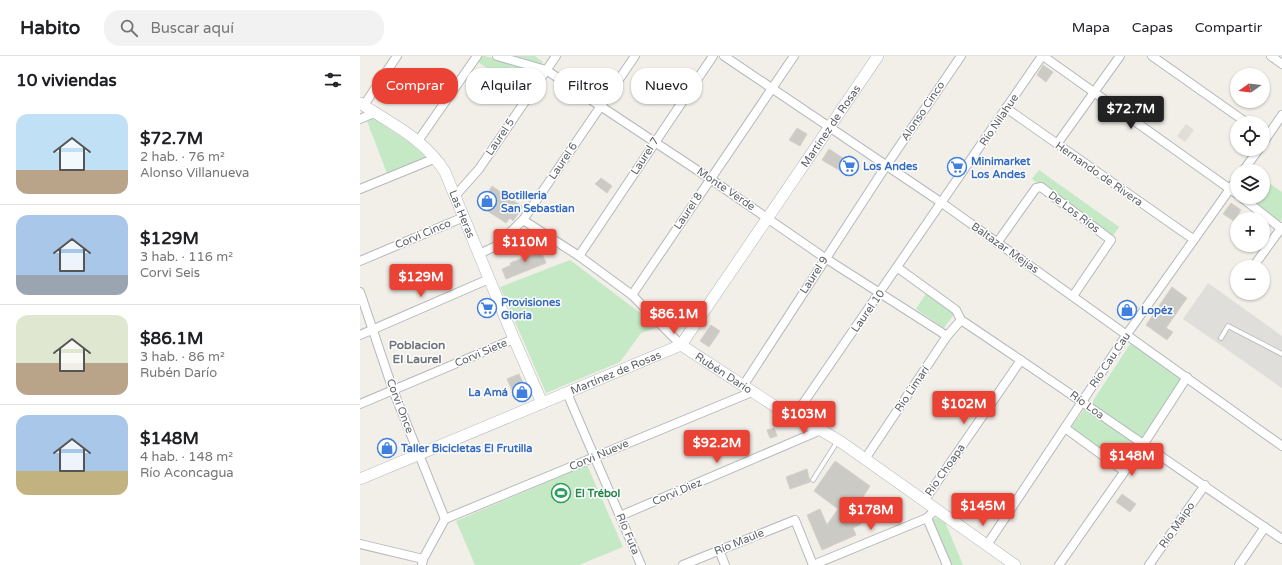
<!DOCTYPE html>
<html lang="es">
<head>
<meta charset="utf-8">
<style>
  body { margin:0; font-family:"Varela Round",sans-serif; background:#f2f2f2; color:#202124; height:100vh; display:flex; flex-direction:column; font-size:15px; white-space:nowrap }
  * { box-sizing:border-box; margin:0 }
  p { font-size:13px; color:#757577 }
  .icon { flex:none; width:22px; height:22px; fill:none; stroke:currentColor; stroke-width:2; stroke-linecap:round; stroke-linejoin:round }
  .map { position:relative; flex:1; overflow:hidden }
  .drawer { display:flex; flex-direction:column; background:#fff; width:360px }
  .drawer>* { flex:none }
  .banner { position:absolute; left:12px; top:12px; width:380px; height:36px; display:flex; gap:8px }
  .needle { width:26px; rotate:256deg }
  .buttons { position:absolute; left:870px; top:12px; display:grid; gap:8px }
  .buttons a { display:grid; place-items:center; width:40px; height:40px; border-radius:50%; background:#fff; box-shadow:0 1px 3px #0004; font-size:20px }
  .price { position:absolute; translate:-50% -34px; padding:0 9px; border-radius:4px; background:#ea4335; color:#fff; font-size:13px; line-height:26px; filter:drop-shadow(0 1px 2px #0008) }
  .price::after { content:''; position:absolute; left:50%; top:24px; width:12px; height:9px; margin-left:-6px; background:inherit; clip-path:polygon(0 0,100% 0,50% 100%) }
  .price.active { background:#222; color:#fff }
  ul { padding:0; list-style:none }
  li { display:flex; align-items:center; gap:12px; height:100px; padding:0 16px }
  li+li { border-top:1px solid #e0e0e0 }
  li span { display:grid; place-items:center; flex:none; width:112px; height:80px; border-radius:12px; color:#555 }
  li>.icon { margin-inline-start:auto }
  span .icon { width:48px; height:48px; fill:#fffc; stroke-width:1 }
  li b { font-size:17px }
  h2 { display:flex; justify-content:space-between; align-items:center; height:48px; padding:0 16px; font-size:17px }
  .pill { padding:0 14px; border-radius:16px; background:#fff; box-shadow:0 1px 3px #0004; font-size:14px; line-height:36px }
  .pill.active { background:#ea4335; color:#fff }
  header { display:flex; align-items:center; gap:24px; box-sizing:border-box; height:56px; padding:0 20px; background:#fff; border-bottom:1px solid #e0e0e0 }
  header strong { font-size:19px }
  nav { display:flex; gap:22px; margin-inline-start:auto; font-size:14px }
  .search { width:280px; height:36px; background:#f2f2f2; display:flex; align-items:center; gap:10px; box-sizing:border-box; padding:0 14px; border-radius:16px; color:#757577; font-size:15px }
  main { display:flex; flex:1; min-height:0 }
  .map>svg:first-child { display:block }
  .industrial { fill:#e0deda }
  .education { fill:#e1ded6 }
  .green { fill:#c5e8c5 }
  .building { fill:#cccac5; stroke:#d6d1c6 }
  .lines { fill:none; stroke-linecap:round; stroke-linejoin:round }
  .lane-casing { stroke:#b5b8bc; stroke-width:5.5 }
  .street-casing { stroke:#b5b8bc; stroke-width:10 }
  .secondary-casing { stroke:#b6babf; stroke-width:12 }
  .lane { stroke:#fff; stroke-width:4 }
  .street { stroke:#fff; stroke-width:8 }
  .secondary { stroke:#fff; stroke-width:11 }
  .labels { text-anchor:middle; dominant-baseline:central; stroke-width:3; stroke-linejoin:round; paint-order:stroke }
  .street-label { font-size:11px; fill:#5f6368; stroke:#fff }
  .shop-label { font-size:11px; font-weight:bold; fill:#366cbe; stroke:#fff; text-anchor:start }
  .leisure-label { font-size:11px; font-weight:bold; fill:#27864d; stroke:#fff; text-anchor:start }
  .neighbourhood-label { font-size:12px; font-weight:bold; fill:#70757a; stroke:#fff }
</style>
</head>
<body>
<header>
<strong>Habito</strong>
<div class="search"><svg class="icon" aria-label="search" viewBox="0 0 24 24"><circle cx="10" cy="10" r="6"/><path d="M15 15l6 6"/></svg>Buscar aquí</div>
<nav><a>Mapa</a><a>Capas</a><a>Compartir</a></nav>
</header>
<main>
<section class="drawer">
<h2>10 viviendas<svg class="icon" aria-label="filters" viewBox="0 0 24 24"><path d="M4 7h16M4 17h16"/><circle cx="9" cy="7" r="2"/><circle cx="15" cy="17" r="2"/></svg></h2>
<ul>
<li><span style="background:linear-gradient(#bfe0f5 70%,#b9a48a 0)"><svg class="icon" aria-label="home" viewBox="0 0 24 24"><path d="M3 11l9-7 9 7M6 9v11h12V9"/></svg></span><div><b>$72.7M</b><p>2 hab. · 76 m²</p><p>Alonso Villanueva</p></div></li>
<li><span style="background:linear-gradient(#a9c7e8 75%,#9aa5b1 0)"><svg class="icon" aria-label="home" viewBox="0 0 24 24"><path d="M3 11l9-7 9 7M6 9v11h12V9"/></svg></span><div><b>$129M</b><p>3 hab. · 116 m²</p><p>Corvi Seis</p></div></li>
<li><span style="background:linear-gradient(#dfe7d0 60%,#b9a48a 0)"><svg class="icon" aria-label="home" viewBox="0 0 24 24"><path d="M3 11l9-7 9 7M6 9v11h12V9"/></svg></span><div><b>$86.1M</b><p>3 hab. · 86 m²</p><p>Rubén Darío</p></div></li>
<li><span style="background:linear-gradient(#a9c7e8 70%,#c2b280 0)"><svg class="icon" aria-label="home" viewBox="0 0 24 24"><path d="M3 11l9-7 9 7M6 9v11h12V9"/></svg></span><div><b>$148M</b><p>4 hab. · 148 m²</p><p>Río Aconcagua</p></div></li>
</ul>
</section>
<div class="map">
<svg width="922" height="509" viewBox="0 0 922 509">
  <rect width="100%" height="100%" fill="#f1efe8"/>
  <polygon class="industrial" points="848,227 922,280 922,332 823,263"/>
  <polygon class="education" points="826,68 834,74 825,86 817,80"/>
  <g class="green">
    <polygon points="122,0 125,0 178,17 165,36 116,5"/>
    <polygon points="149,0 175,0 183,6 180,9"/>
    <polygon points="13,62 53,89 65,99 64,105 28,120 7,65"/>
    <polygon points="679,114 759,171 752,181 672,123"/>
    <polygon points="903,123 922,136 922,163 920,166 889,141 903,141"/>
    <polygon points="210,204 299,271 281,277 260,306 186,337 140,231"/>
    <polygon points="567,236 594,258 584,272 556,253"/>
    <polygon points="770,288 824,322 781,383 731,348"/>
    <polygon points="725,352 778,390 760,415 707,377"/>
    <polygon points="227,409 263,491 219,509 115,509 96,465"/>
    <polygon points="582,459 603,509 589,509 570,465"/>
  </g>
  <g class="building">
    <polygon points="683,9 693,16 686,26 677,19"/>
    <polygon points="437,72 447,78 440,90 429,84"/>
    <polygon points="469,93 486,104 489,99 499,106 489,120 462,104"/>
    <polygon points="241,122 252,130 247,137 235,128"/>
    <polygon points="132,130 163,151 153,165 150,162 146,167 126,154 129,149 123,145"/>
    <polygon points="871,147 881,154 874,165 863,158"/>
    <polygon points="178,188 186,207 146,223 142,213 151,209 150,207 171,199 168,193"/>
    <polygon points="812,231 827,242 806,272 813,276 807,284 786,269"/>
    <polygon points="767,243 778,251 768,265 757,257"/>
    <polygon points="351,269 360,275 349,291 340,285"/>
    <polygon points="159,318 167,336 155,341 147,323"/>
    <polygon points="414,372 417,380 410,382 407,374"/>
    <polygon points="475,405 510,430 499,447 489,440 501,468 493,472 496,479 462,494 447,459 460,453 467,469 478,453 454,435"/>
    <polygon points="447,413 450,426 430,433 426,421"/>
    <polygon points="762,438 776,448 770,456 756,446"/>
    <polygon points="524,441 538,450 527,467 513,457"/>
  </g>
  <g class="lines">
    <g class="lane-casing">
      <g id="lane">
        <polyline points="861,282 868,270 922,298"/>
        <polyline points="453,424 477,386"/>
      </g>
    </g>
    <g class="street-casing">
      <g id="street">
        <polyline points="137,0 186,14 349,122 465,202 587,280"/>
        <polyline points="364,0 582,147 922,390"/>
        <polyline points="683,0 877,138"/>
        <polyline points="792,0 887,67"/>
        <polyline points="911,0 922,8"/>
        <polyline points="4,49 37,0"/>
        <polyline points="646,52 833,183"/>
        <polyline points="0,63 16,56"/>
        <polyline points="58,85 117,0"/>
        <polyline points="903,87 922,59"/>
        <polyline points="697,88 760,0"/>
        <polyline points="883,115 899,93"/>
        <polyline points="0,133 76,102"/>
        <polyline points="95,140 119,113 196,0"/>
        <polyline points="881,141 922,173"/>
        <polyline points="163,164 219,200 272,239 321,289"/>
        <polyline points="637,187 676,132 681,131 751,184 713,240"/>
        <polyline points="119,198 136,190 163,164 275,0"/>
        <polyline points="219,200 353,0"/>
        <polyline points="0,205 104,161"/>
        <polyline points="893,211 922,171"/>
        <path d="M538,212L596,254L601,264C709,336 814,410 922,483"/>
        <polyline points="0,236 33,334 85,463"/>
        <polyline points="272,239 434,0"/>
        <polyline points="0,279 129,223"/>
        <polyline points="383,330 526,110 601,0"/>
        <polyline points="207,337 281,509"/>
        <polyline points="0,348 154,283"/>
        <polyline points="433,362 682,0"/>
        <polyline points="705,372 764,415"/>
        <polyline points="505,403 587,280 601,264"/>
        <polyline points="564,445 661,304"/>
        <polyline points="260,460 461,374"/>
        <polyline points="567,462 587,509"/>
        <polyline points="85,463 392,336"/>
        <polyline points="0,488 63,503"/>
        <polyline points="627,489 767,278 877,123"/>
        <polyline points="359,494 365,509"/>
        <polyline points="62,509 63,503 85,463"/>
        <polyline points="323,509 435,464 453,509"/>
        <polyline points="453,509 567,462 576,453"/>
        <polyline points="699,509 783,389 827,321"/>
        <polyline points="789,509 845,429"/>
        <polyline points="879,509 905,471"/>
      </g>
    </g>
    <g class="secondary-casing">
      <g id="secondary">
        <path id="s1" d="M0,47C31,68 65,83 85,116L154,283L182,347"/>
        <path id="s2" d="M321,289L433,362L461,374L481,386L655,509"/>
        <path id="s3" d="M0,423L321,289L518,0"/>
      </g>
    </g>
    <use href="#lane" class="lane"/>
    <use href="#street" class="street"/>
    <use href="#secondary" class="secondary"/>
  </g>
  <defs>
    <g id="supermarket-ring" transform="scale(1)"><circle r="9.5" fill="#fff" stroke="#3f7fe0" stroke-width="1.5"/><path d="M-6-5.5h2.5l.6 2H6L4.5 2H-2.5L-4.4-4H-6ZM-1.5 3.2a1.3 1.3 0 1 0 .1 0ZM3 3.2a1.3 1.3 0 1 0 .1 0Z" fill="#3f7fe0"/></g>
    <g id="shop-ring" transform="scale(1)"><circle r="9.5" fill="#fff" stroke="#3f7fe0" stroke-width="1.5"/><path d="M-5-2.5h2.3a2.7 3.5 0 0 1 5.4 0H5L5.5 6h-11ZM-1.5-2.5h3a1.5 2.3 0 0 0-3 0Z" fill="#3f7fe0"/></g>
    <g id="stadium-ring" transform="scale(1)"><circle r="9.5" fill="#fff" stroke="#2e9e5b" stroke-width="1.5"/><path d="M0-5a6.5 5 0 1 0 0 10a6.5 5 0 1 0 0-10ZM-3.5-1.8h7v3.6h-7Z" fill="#2e9e5b"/></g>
  </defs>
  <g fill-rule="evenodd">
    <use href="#supermarket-ring" x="489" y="110"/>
    <use href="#supermarket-ring" x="597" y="111"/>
    <use href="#shop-ring" x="127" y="145"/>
    <use href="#supermarket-ring" x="127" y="252"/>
    <use href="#shop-ring" x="767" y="254"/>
    <use href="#shop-ring" x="162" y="336"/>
    <use href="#shop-ring" x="27" y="392"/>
    <use href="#stadium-ring" x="201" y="437"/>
  </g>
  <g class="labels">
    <g class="street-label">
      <text transform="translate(563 55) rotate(-56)">Alonso Cinco</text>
      <text transform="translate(639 64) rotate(-56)">Río Nilahue</text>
      <text stroke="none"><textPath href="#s3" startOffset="613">Martínez de Rosas</textPath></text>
      <text transform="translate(140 81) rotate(-56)">Laurel 5</text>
      <text transform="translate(285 100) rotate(-57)">Laurel 7</text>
      <text transform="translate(203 105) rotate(-56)">Laurel 6</text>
      <text transform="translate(739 118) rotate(35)">Hernando de Rivera</text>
      <text transform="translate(366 133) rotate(34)">Monte Verde</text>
      <text transform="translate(328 155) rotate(-56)">Laurel 8</text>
      <text transform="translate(714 156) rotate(37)">De Los Ríos</text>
      <text stroke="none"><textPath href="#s1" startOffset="156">Las Heras</textPath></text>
      <text transform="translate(63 178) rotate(-23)">Corvi Cinco</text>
      <text transform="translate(645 192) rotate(35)">Baltazar Mejías</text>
      <text transform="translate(454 219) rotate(-57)">Laurel 9</text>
      <text transform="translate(508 255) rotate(-55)">Laurel 10</text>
      <text transform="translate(121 297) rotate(-23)">Corvi Siete</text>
      <text transform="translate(750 304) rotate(-56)">Río Cau Cau</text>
      <text stroke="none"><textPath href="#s3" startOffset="277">Martínez de Rosas</textPath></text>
      <text stroke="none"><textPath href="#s2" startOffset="51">Rubén Darío</textPath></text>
      <text transform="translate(552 333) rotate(-56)">Río Limarí</text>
      <text transform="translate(727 349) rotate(36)">Río Loa</text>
      <text transform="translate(40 350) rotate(69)">Corvi Once</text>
      <text transform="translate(239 399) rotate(-23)">Corvi Nueve</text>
      <text transform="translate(585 414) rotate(-55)">Río Choapa</text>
      <text transform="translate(317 436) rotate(-23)">Corvi Diez</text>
      <text transform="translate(817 469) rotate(-55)">Río Maipo</text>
      <text transform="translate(268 478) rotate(67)">Río Futa</text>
      <text transform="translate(379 486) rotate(-22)">Río Maule</text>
    </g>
    <g class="shop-label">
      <text x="611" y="105">Minimarket<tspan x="611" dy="13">Los Andes</tspan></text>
      <text x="503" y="110">Los Andes</text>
      <text x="141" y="139">Botilleria<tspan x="141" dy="13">San Sebastian</tspan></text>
      <text x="141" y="246">Provisiones<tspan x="141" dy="13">Gloria</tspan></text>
      <text x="781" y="254">Lopéz</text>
      <text x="148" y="336" text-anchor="end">La Amá</text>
      <text x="41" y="392">Taller Bicicletas El Frutilla</text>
    </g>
    <g class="leisure-label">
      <text x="215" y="437">El Trébol</text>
    </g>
    <g class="neighbourhood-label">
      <text x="57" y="289">Poblacion<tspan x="57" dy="14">El Laurel</tspan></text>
    </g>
  </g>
</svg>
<div class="buttons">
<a><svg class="needle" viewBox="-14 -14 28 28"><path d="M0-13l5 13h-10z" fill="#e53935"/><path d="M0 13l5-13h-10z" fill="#757577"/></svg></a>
<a><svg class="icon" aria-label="locate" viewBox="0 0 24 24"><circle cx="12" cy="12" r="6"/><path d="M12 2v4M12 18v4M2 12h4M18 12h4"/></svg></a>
<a><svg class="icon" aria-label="layers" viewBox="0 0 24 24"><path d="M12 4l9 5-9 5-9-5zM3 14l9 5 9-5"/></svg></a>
<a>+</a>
<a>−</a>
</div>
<b class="price active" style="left:771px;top:74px">$72.7M</b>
<b class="price" style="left:165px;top:207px">$110M</b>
<b class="price" style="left:61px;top:242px">$129M</b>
<b class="price" style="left:314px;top:279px">$86.1M</b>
<b class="price" style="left:604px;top:369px">$102M</b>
<b class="price" style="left:444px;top:379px">$103M</b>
<b class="price" style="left:357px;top:408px">$92.2M</b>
<b class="price" style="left:772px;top:421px">$148M</b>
<b class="price" style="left:623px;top:471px">$145M</b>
<b class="price" style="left:511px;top:475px">$178M</b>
<div class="banner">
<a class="pill active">Comprar</a>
<a class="pill">Alquilar</a>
<a class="pill">Filtros</a>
<a class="pill">Nuevo</a>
</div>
</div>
</main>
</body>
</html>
